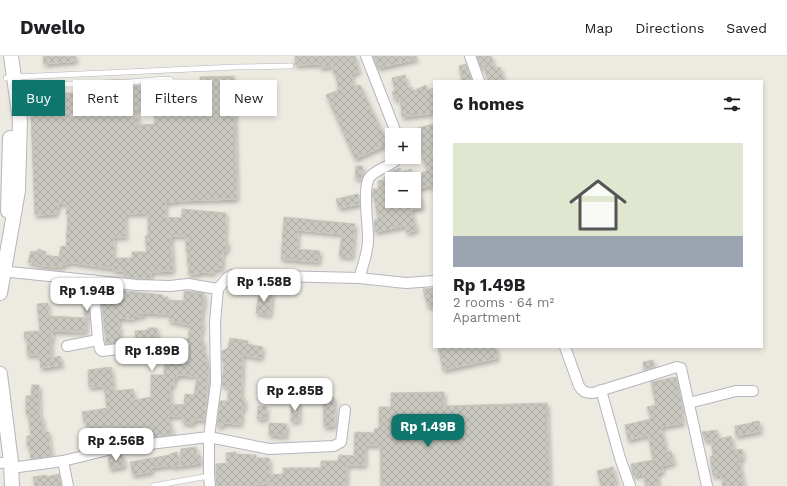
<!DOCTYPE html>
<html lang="en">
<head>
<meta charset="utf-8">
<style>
  body { margin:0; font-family:"Work Sans",sans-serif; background:#f6f6f6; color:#202124; height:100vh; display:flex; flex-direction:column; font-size:15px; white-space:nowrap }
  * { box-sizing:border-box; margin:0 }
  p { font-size:13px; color:#757577 }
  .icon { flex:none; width:22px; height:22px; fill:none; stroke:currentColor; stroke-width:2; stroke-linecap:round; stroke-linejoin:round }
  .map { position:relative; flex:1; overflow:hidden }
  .side { position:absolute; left:433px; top:24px; width:330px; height:268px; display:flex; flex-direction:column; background:#fff; border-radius:0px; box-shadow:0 2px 6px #0003 }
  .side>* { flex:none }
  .banner { position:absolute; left:12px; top:24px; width:361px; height:36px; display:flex; gap:8px }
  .tools { position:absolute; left:385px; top:72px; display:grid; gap:8px }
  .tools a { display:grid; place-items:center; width:36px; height:36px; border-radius:0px; background:#fff; box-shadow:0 2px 6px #0003; font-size:20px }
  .price { position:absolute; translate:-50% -34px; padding:0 9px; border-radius:8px; background:#fff; color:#222; font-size:13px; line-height:26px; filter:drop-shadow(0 1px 2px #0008) }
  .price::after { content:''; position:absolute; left:50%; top:24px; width:12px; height:9px; margin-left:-6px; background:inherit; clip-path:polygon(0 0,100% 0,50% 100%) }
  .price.active { background:#0f766e; color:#fff }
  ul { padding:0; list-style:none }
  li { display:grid; align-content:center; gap:8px; height:212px; padding:0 20px }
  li+li { border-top:1px solid #e0e0e0 }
  li span { display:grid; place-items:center; height:124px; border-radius:0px; color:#555 }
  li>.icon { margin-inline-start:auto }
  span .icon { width:72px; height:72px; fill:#fffc; stroke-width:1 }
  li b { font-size:17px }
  h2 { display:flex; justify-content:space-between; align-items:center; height:48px; padding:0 20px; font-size:17px }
  .chip { padding:0 14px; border-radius:0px; background:#fff; box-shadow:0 2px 6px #0003; font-size:14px; line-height:36px }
  .chip.active { background:#0f766e; color:#fff }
  header { display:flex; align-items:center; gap:24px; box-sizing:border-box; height:56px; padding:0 20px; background:#fff; border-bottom:1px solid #e0e0e0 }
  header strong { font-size:19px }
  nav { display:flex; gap:22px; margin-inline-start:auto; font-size:14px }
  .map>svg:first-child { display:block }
  .building { fill:url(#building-cross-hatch); stroke:#c9c6bb; fill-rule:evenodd; filter:url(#shadow) }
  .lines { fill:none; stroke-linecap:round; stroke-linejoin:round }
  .lane-casing { stroke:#b5b5bf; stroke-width:6 }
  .street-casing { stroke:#b5b5bf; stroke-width:12 }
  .secondary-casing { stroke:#b5b5bf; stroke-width:16 }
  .lane { stroke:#fff; stroke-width:5 }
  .street { stroke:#fff; stroke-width:10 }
  .secondary { stroke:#fff; stroke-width:14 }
</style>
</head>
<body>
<header>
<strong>Dwello</strong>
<nav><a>Map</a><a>Directions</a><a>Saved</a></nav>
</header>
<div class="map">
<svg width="787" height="430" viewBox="0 0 787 430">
  <defs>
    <pattern id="building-cross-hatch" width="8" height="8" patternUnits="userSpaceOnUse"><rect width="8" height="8" fill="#c9c8c0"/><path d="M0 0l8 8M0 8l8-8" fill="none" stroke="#adaca5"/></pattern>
    <filter id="shadow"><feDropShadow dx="1.5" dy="3" stdDeviation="2" flood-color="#0004"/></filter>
  </defs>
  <rect width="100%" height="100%" fill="#edeae2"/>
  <g class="building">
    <polygon points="43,0 76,0 76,5 44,8"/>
    <polygon points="295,0 355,0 359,16 351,18 354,30 360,29 388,88 355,103 326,39 338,34 336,18 334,18 332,10 321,12 320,8 295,9"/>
    <polygon points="373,0 416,0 417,3 378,12"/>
    <polygon points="477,0 491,0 495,12 500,11 504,24 488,25 484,11 481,12"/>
    <polygon points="466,8 472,25 462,25 459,10"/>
    <polygon points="405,19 408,32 412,31 413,35 426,29 428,34 434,32 434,57 402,61 400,42 395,44 392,36 395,35 392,22"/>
    <path d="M234,20L237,143L176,145V146H166L165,161L182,162V153L226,157L225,186H228L227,195H223L222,213H214V217L199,216V218H188L189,209L187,208L188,196H186V180H171L173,215L151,216V222L140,223L124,221V215H115V213L68,206V208H63L62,211L56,210V211L43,210L28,206L31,195L37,196L38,193L46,196L45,199L59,201L61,190L66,191L68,158H66L67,148L59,147L56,158L35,159L30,37H124L123,31L150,28V31L166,30L167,42L161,43L163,59L201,58L200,21ZM154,51L155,68L139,69L137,52ZM148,157V180H145L147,196H132V202H113L114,181H126L125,158Z"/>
    <path d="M434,68V89L430,90L434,103V132H432V129L418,133L423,151L411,154L417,174L407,177L405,170L375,176L374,164H378L374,141H372L373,133H379L378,125L389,123H384V121L392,119L391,115L400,112L401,116L411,113L414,123V119L427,115L418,89L414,90V73ZM391,123H414V145H391L388,130L392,129Z"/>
    <polygon points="356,110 363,110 361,123 355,122"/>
    <polygon points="358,138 360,148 339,152 336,143"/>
    <polygon points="284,161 355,168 352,201 339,200 342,178 298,174 297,193 320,195 319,206 281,203"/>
    <polygon points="239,226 258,226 258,234 239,233"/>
    <path d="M100,232L163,239L162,241H168V244L184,245V235L204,237V251H203L201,266H203L200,285H204L203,296H206L205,305H209L205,364H194L193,368L183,367V360H168L173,379L119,385L116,370L100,373L102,389L87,392L86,366H84L82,356L107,352L104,330L89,331L88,314L111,311L114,335L133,333L135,344L151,341V319H164V309H167L168,298H181V283H188L190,269L169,265L170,258L143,257L142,261L134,260V263L118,262L122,287L106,288ZM177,319L197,320L194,339L185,338L184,349L171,348L170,329L174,330V322H177Z"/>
    <polygon points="434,232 434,250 428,251 423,233"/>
    <polygon points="259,235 272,237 270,259 256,257"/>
    <polygon points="48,247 49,260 86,262 86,276 52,275 53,283 51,283 51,302 60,300 62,309 41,312 39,299 27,299 27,283 25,283 24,276 40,275 37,248"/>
    <polygon points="84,250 89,250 90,261 85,261"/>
    <polygon points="148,272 157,272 158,293 149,293 148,281 136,282 135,275 148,274"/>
    <polygon points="230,282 248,285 247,288 263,291 261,302 243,299 243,301 241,342 245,343 244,353 242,352 241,368 223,367 223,370 217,370 220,345 228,345 228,331 222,330 224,307 222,304 222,295 228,292"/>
    <polygon points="438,291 496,291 498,302 443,314"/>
    <polygon points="653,304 654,311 644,314 643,306"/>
    <polygon points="676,321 681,343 683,353 681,353 683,367 661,371 667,396 671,395 674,407 662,410 663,416 657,417 659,430 646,430 643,418 633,420 631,408 653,404 648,379 628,384 625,369 651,363 647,351 656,349 651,326"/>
    <polygon points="32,329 39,329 40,361 42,361 44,376 49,376 50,392 51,392 52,400 31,403 29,390 27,390 27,380 31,380 28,358 26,358 26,340 31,340"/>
    <polygon points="444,336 444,350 547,347 550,430 381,430 380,389 365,389 365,409 347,409 346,430 289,430 289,429 269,430 269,427 253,429 253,430 216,430 216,408 227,407 226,397 236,396 236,398 256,399 256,402 269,402 270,419 283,418 283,412 321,412 321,405 338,405 339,399 354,400 355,376 375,377 374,373 379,372 379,351 391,351 391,337"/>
    <polygon points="334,341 335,370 324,371 323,342"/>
    <rect x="291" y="346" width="8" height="19"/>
    <polygon points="258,350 267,351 266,363 257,363"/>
    <polygon points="759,365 761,375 736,380 735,370 752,367 752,366"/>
    <polygon points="269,367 287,368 286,380 269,379"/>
    <polygon points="717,374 718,383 731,380 734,394 742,393 743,403 739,403 744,430 723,430 721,419 713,420 710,401 713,400 711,383 705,385 702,376"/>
    <polygon points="196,391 197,399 200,399 201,407 172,411 172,409 151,412 152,416 133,419 130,406 170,399 170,398 177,396 180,407 181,393"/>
    <polygon points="122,398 125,410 110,413 108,401"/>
    <polygon points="613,411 617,430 601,430 597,415"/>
    <polygon points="59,418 61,430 35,430 33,421 46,419 47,421"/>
  </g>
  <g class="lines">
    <g class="lane-casing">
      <g id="lane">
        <polyline points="6,22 15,21 236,11 291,10"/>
        <polyline points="17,30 129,26 166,23 171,24 174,32 175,46"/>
        <polyline points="153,430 209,420"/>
      </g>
    </g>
    <g class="street-casing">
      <g id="street">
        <polyline points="366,0 397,79"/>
        <polyline points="470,0 479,25"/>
        <path d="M0,215L137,229L170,230L188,228L218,233L227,222L232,219L359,222C363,210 367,199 368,186C369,171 362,134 369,122C376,112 392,111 399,101"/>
        <polyline points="359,222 406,227 434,225"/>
        <polyline points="93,224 98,284"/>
        <polyline points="67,290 98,284 100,293 102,295 119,293"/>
        <path d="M565,291L579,330C583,336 586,337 593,337L677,311L681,312L707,430"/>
        <polyline points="601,334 620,402 630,430"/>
        <polyline points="689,347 736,335 753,335"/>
        <polyline points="63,405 68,430"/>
        <polyline points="0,407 11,406"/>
        <polyline points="11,412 63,405 116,392 209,381 269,393 334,390 341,386 345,354"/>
        <polyline points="210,430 209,420 209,381 216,327 215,266 218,233"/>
      </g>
    </g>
    <g class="secondary-casing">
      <g id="secondary">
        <polyline points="8,155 10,82"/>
        <polyline points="0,237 18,135 20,64 11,0"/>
        <polyline points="0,318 11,406 12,430"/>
      </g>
    </g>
    <use href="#lane" class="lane"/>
    <use href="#street" class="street"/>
    <use href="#secondary" class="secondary"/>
  </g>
</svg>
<div class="tools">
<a>+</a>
<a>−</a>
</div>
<b class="price" style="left:264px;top:247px">Rp 1.58B</b>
<b class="price" style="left:87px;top:256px">Rp 1.94B</b>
<b class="price" style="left:152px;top:316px">Rp 1.89B</b>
<b class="price" style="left:295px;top:356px">Rp 2.85B</b>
<b class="price active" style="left:428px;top:392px">Rp 1.49B</b>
<b class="price" style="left:116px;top:406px">Rp 2.56B</b>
<div class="banner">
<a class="chip active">Buy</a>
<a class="chip">Rent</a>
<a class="chip">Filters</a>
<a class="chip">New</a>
</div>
<section class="side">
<h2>6 homes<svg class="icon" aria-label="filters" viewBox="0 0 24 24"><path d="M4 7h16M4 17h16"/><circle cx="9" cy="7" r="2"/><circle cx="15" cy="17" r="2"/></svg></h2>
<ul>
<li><span style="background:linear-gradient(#dfe7d0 75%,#9aa5b1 0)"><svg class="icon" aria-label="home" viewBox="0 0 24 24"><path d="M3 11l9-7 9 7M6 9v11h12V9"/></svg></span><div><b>Rp 1.49B</b><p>2 rooms · 64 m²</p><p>Apartment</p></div></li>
</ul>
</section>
</div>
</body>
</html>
